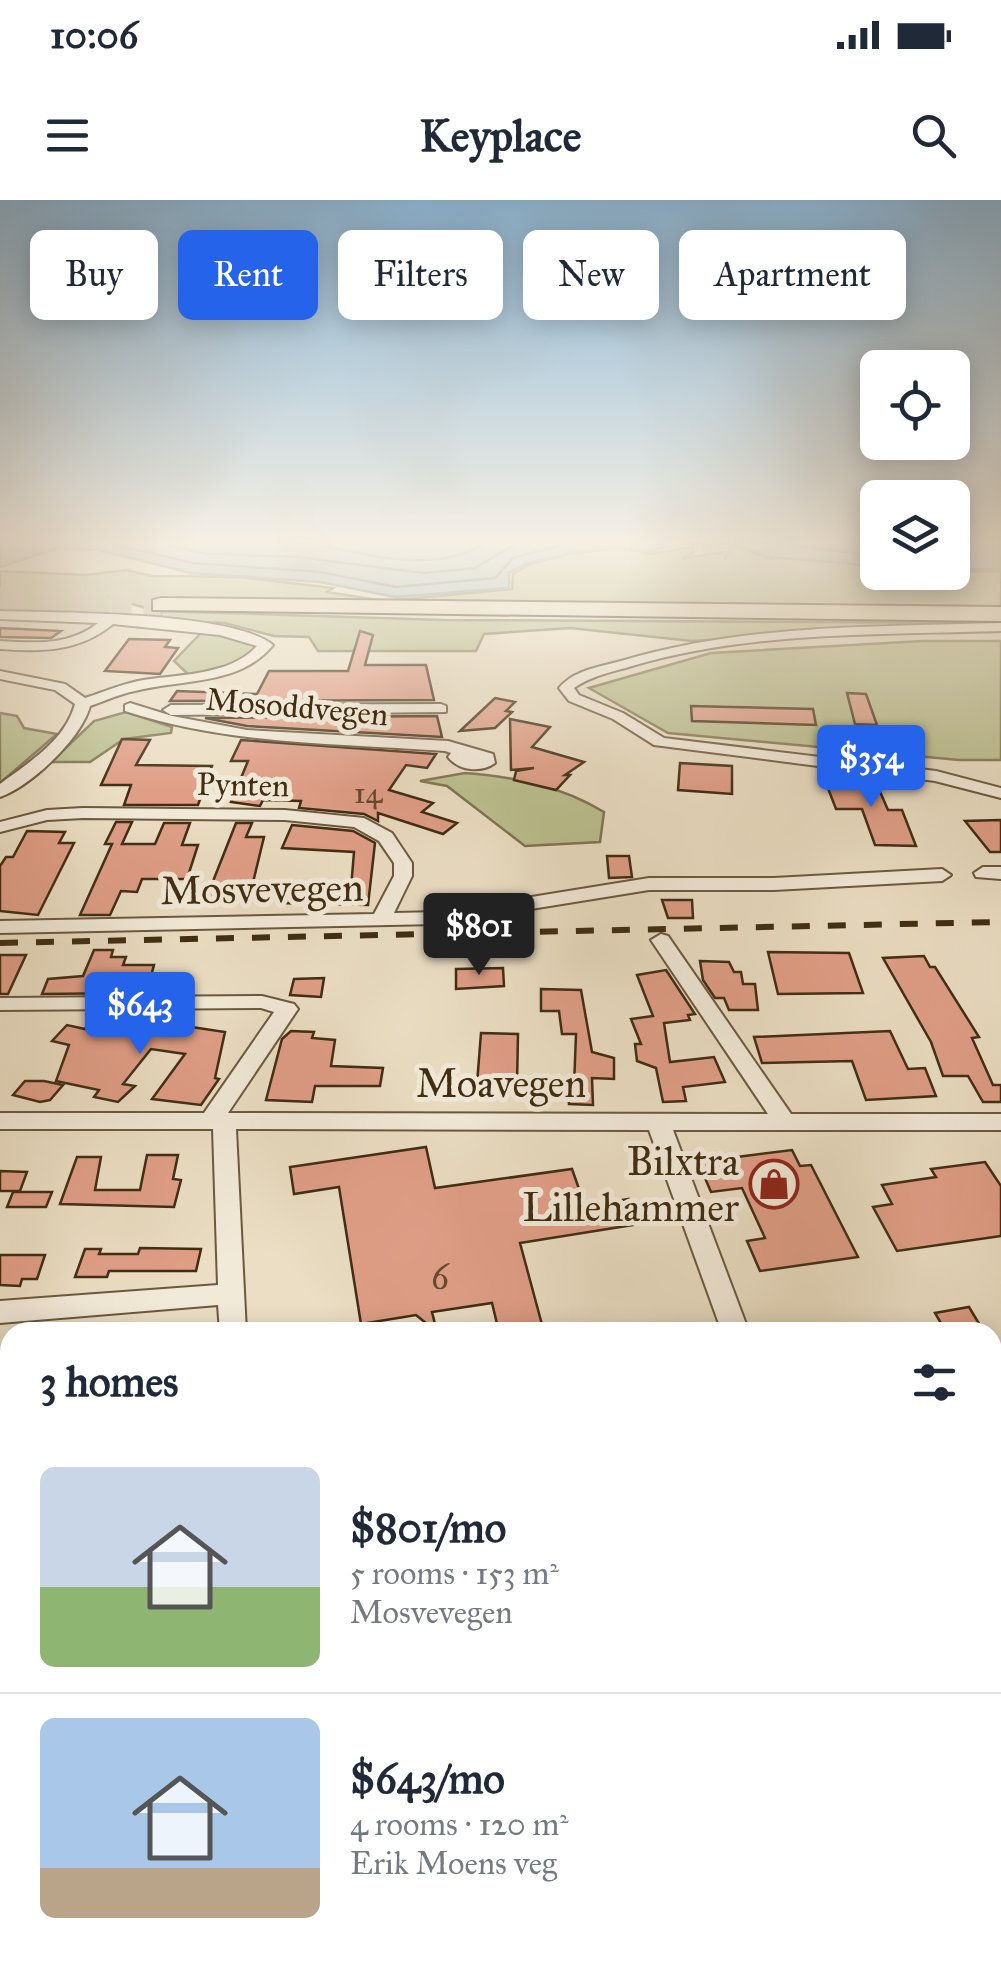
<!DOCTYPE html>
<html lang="en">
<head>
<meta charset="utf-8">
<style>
  body { margin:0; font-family:"IM FELL Great Primer",serif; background:#f2f2f3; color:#1f2937; height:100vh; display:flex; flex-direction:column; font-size:38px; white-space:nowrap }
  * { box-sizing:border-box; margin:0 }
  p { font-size:32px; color:#747a83 }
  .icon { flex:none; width:55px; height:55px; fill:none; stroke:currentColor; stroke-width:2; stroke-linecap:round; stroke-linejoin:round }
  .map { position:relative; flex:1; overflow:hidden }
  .side { position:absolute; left:0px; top:1122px; width:1002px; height:642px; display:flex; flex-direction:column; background:#fff; border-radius:30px 30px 0 0; box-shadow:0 5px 25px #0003 }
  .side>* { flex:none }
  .hud { position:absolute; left:30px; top:30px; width:942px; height:90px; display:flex; gap:20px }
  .controls { position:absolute; left:860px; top:150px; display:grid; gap:20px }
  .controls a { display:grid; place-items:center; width:110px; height:110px; border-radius:15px; background:#fff; box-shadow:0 5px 25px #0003; font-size:50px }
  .price { position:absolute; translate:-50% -85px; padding:0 22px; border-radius:10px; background:#2563eb; color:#fff; font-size:32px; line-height:65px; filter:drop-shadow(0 2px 5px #0008) }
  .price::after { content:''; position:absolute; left:50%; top:60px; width:30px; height:22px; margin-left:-15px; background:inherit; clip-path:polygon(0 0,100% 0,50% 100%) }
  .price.selected { background:#222; color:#fff }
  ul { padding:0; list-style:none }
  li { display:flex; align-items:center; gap:30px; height:250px; padding:0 40px }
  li+li { border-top:2px solid #e0e1e3 }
  li span { display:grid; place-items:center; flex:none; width:280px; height:200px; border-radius:15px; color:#555 }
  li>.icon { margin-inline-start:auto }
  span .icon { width:120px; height:120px; fill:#fffc; stroke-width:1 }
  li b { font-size:42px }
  h2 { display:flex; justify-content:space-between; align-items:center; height:120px; padding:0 40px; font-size:42px }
  .chip { padding:0 35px; border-radius:15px; background:#fff; box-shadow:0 5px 25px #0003; font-size:35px; line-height:90px }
  .chip.selected { background:#2563eb; color:#fff }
  .status { display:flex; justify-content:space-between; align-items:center; height:70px; padding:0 50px; background:#fff; direction:ltr }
  .status svg { height:28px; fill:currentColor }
  header { display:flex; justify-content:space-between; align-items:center; height:130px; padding:0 40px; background:#fff; font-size:45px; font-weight:800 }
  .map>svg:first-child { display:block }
  .green { fill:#bcc090; stroke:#7e7651; stroke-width:2.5 }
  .water { fill:#9db9bf; stroke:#78817a; stroke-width:2.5 }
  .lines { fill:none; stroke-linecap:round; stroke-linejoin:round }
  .shore { stroke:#6e7368; stroke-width:2.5 }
  .building { fill:#e09e87; stroke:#402d12; stroke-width:2.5 }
  .highway-tunnel { stroke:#c9bba0; stroke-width:24; stroke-dasharray:24 12; stroke-linecap:butt }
  .street-casing { stroke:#6b593e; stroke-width:4 }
  .secondary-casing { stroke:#402d12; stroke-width:4 }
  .highway-casing { stroke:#402d12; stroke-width:4 }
  .street { fill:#f2ead9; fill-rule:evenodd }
  .secondary { fill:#f2ead9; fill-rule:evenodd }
  .highway { fill:#ebdec4; fill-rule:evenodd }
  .rail { stroke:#402d12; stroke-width:6; stroke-dasharray:18 18; stroke-linecap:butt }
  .labels { text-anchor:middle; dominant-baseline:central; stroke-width:10; stroke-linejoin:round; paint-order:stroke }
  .far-number-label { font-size:30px; fill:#68492f }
  .far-street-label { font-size:32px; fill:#402d12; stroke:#f2ead9 }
  .number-label { font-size:35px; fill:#68492f }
  .street-label { font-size:40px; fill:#402d12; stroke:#f2ead9 }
  .poi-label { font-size:40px; fill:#402d12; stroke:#f2ead9; text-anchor:end }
</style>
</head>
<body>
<div class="status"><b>10:06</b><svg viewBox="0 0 49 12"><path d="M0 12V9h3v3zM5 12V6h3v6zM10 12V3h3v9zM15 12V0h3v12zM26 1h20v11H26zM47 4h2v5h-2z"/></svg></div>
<header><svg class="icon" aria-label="menu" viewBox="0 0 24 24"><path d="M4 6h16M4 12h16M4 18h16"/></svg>Keyplace<svg class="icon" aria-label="search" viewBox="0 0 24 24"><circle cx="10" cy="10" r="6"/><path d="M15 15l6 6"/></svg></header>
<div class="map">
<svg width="1001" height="1764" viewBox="0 0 1001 1764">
  <rect width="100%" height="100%" fill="#ebdec4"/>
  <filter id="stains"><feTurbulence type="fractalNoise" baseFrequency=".002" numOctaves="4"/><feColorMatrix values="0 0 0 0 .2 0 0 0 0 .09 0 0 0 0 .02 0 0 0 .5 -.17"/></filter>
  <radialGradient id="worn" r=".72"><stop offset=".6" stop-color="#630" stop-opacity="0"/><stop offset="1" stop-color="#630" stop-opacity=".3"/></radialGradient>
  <g class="green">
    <polygon points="732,345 771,359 797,356 877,367 878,372 1001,371 1001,411 212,401 150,409 110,398 115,404 103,418 0,413 0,371 86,375 126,370 152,376 239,377 333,388 327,392 384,401 512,389 513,374 530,364 569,354 619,348 651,354 693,347 693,353 683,358 726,352 725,360"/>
    <polygon points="159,411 444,420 1001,423 692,441 570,428 484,434 476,451 318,451 309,437 274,436 225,423 164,421"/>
    <polygon points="201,433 234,435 261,447 232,464 189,475 174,461"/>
    <polygon points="923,441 1001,441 1001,560 959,560 668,533 589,488 711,453"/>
    <polygon points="126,512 172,527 171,533 124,539 90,562 51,562 94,521"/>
    <polygon points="0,513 17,516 24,528 57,534 0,583"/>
    <path d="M465,573C516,577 561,586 604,612L600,642L525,646L447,586L420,581Z"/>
  </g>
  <g class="water">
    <polygon points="0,342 877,342 878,366 770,357 735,344 704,343 668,345 649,353 621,346 594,348 528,363 509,373 509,388 395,397 320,382 191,373 98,350 59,348 0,367"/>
    <rect x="953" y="342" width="48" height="27"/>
  </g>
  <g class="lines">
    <g class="shore">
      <polyline points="105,342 193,363 321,372 396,387 495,378 513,358 573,342"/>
      <polyline points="155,342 207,354 299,357 424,373 475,368 519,342"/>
      <path d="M300,342C361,351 431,378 487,342"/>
      <polyline points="762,342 878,356"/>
    </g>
  </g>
  <g class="building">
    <polygon points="0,428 61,431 51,438 0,437"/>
    <polygon points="360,431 373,435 365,465 426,465 434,500 170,501 177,491 257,494 269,471 348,471"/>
    <polygon points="129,439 170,440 165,447 178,448 160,474 105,471"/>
    <polygon points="847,493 866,494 877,525 855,524"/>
    <polygon points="495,498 515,502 506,511 512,512 495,528 460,531"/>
    <polygon points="691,506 813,509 816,525 692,521"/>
    <polygon points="437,516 442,537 247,526 205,518"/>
    <polygon points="510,519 550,527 532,547 584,562 565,575 570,575 556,590 514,580 516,571 534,568 511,570"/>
    <polygon points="122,539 150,540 136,565 212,566 198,605 124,605 131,585 101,585"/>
    <polygon points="241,540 436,554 427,568 406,565 389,590 433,603 422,612 457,623 443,634 378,613 378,621 364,614 299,608 301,601 263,600 260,606 231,602 248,561 231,561"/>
    <polygon points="680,563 732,566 732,594 678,590"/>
    <polygon points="824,578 874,578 888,610 902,610 916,646 875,645 862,609 836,609"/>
    <polygon points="1001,620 1001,652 990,652 965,621"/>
    <polygon points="116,622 132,622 122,644 155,644 164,623 190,623 182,645 198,645 187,679 142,679 137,692 121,691 110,715 80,715 112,644 105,644"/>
    <polygon points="252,623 246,637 264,637 250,695 237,696 235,703 204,704 236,623"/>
    <polygon points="292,625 353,631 375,643 368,705 279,703 283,689 351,688 354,652 282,648"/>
    <polygon points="27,631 65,632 59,643 74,643 38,715 0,711 0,666 6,657 13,657"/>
    <polygon points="607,656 629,656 632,677 609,678"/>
    <polygon points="662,700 692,700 693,718 668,718"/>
    <polygon points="94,750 113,750 111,757 126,757 123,765 154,765 148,787 132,793 42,794 48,779 83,776"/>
    <polygon points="768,752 849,753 863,793 778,794"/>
    <polygon points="0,755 26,755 8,794 0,794"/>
    <polygon points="924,756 930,767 935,767 979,837 972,838 993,885 1001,885 1001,902 983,902 968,876 943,876 931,842 883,758"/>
    <polygon points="700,761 729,762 734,772 741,772 743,784 755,784 758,810 729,810 724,798 715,798 703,780"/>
    <polygon points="503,768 504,786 456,789 456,769"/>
    <polygon points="666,770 695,814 688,815 690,820 664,823 670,862 714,857 725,882 683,887 686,901 663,902 656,868 637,861 635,844 641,844 631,819 653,816 637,775"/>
    <polygon points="324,778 321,797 290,795 294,779"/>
    <polygon points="541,789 581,790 592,852 614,858 614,879 592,878 593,905 569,904 568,886 574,886 576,834 562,834 559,811 541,811"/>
    <polygon points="98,813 225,832 215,878 219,879 201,905 152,899 185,854 151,849 123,884 135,886 118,902 94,897 99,890 56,881 69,845 52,841 67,825 85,829"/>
    <polygon points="291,831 314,832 312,838 335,840 331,866 383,868 380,886 315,886 312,902 266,900 282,839"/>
    <polygon points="890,831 908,869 925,868 936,896 866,900 852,861 762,863 754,837"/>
    <polygon points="481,833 518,834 517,885 477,884"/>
    <polygon points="25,881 44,881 63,885 50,900 40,902 13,895"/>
    <polygon points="426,947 435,988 572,969 585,1006 629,999 639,1024 520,1043 544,1132 499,1132 492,1103 432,1112 437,1132 416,1115 361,1124 339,987 294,994 290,967"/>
    <polygon points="792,950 800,966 811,965 858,1057 760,1071 747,1041 765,1038 742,988 711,992 698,962"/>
    <polygon points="147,955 178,955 173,979 181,980 174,1007 60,1004 77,957 101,957 95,990 140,990"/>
    <polygon points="985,962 1001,986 1001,1036 897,1051 873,1007 892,1004 882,985 936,977 931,969"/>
    <polygon points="0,971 27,972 20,991 0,991"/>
    <polygon points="13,992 52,992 46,1007 7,1007"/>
    <polygon points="140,1048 201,1049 196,1071 109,1071 107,1077 75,1077 85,1049 101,1049 99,1054 138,1054"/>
    <polygon points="0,1055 45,1055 37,1079 22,1079 20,1086 0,1085"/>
    <polygon points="969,1107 984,1132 946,1132 935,1113"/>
  </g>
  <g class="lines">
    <polyline class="highway-tunnel" points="0,398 161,405"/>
    <g class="street-casing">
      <g id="street">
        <path d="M0,411C59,413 231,411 273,445C240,486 181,479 135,491C119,494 105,501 90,506C81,539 31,586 0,597V584C29,562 65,541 75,504L55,490L0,479V471L65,484L85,498C103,492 120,485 138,481C176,474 229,477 257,446L220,435L113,424C79,452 42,452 0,449V441C35,443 69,446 98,423L0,419Z"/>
        <path d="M1001,423V431C877,435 751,431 632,466C612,472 591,476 574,488L579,495L623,513L664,538L936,571L1001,588V598L935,581L654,545L613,519L569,501L559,488C574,470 599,467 621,461C745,424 873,427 1001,423Z"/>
        <path d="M130,503L172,516L247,530L448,541L493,554L495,563C481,573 459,571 448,557L451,553L445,551C336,543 230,545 125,511V505Z"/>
        <polygon points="441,504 446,506 446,512 171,515 163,510 171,505"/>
        <polygon points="83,608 285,610 364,618 392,633 412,663 412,676 394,713 439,712 649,678 774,678 942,669 951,675 942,681 774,690 649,690 439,724 0,733 0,721 374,714 394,676 394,663 379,641 354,627 285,620 83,618 47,620 0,632 0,622 47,610"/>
        <polygon points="983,667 1001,667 1001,679 976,677 974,673"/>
        <polygon points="661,734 668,736 791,914 1001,914 1001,930 673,930 749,1132 722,1132 649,930 236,929 246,1132 220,1132 218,1105 0,1123 0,1101 218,1085 213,929 0,929 0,913 204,913 274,812 261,808 0,810 0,798 262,796 294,804 298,809 228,913 768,914 651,740"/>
        <rect x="364" y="1755" width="40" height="9"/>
      </g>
    </g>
    <g class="secondary-casing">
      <g id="secondary">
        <polygon points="992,1303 1001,1303 1001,1343 992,1344"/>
        <polygon points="10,1487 10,1537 0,1539 0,1489"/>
      </g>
    </g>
    <g class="highway-casing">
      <polygon id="highway" points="161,398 1001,407 1001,421 153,410 153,400"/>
    </g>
    <use href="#street" class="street"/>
    <use href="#secondary" class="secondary"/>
    <use href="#highway" class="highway"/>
    <polyline class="rail" points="0,743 1001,722"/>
  </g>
  <linearGradient id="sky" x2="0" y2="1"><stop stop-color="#8ab6d8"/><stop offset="0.58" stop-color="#f6f0e4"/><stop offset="1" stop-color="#f6f0e4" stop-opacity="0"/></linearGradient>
  <rect width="1001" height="589" fill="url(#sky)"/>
  <defs>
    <g id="shop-ring" transform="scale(2.5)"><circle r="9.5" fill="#f2ead9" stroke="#8f2418" stroke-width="1.5"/><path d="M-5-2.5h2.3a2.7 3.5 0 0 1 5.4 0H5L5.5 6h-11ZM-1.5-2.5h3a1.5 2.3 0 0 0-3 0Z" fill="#8f2418"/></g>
  </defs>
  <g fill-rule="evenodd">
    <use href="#shop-ring" x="774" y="984"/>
  </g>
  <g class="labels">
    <g class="far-number-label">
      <text x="368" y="593">14</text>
    </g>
    <g class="far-street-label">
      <text transform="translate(297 507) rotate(5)">Mosoddvegen</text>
      <text transform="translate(243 585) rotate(1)">Pynten</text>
    </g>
    <g class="number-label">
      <text x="440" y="1077">6</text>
    </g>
    <g class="street-label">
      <text transform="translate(262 689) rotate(-1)">Mosvevegen</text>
      <text x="501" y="883">Moavegen</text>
    </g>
    <g class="poi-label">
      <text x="739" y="961">Bilxtra<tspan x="739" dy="46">Lillehammer</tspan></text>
    </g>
  </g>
  <rect width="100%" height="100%" filter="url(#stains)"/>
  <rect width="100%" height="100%" fill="url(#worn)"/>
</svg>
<div class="controls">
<a><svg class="icon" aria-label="locate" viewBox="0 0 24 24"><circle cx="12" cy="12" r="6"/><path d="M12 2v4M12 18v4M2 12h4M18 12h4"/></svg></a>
<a><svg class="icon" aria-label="layers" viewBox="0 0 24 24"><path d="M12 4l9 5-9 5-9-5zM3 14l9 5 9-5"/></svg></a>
</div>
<b class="price" style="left:871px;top:610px">$354</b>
<b class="price selected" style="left:479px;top:778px">$801</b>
<b class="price" style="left:140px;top:857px">$643</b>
<div class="hud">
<a class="chip">Buy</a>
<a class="chip selected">Rent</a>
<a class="chip">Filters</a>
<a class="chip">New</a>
<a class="chip">Apartment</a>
</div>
<section class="side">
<h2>3 homes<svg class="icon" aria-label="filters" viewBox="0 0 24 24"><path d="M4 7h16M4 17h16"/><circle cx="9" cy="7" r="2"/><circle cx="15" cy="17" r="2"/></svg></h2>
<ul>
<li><span style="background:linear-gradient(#c9d6e8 60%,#8fb573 0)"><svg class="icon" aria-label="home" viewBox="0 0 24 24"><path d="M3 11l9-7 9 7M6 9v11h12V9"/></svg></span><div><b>$801/mo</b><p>5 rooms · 153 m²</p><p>Mosvevegen</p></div></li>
<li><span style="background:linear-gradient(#a9c7e8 75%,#b9a48a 0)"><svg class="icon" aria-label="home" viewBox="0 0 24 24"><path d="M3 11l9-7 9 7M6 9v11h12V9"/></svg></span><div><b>$643/mo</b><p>4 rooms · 120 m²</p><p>Erik Moens veg</p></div></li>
</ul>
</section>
</div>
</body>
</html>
